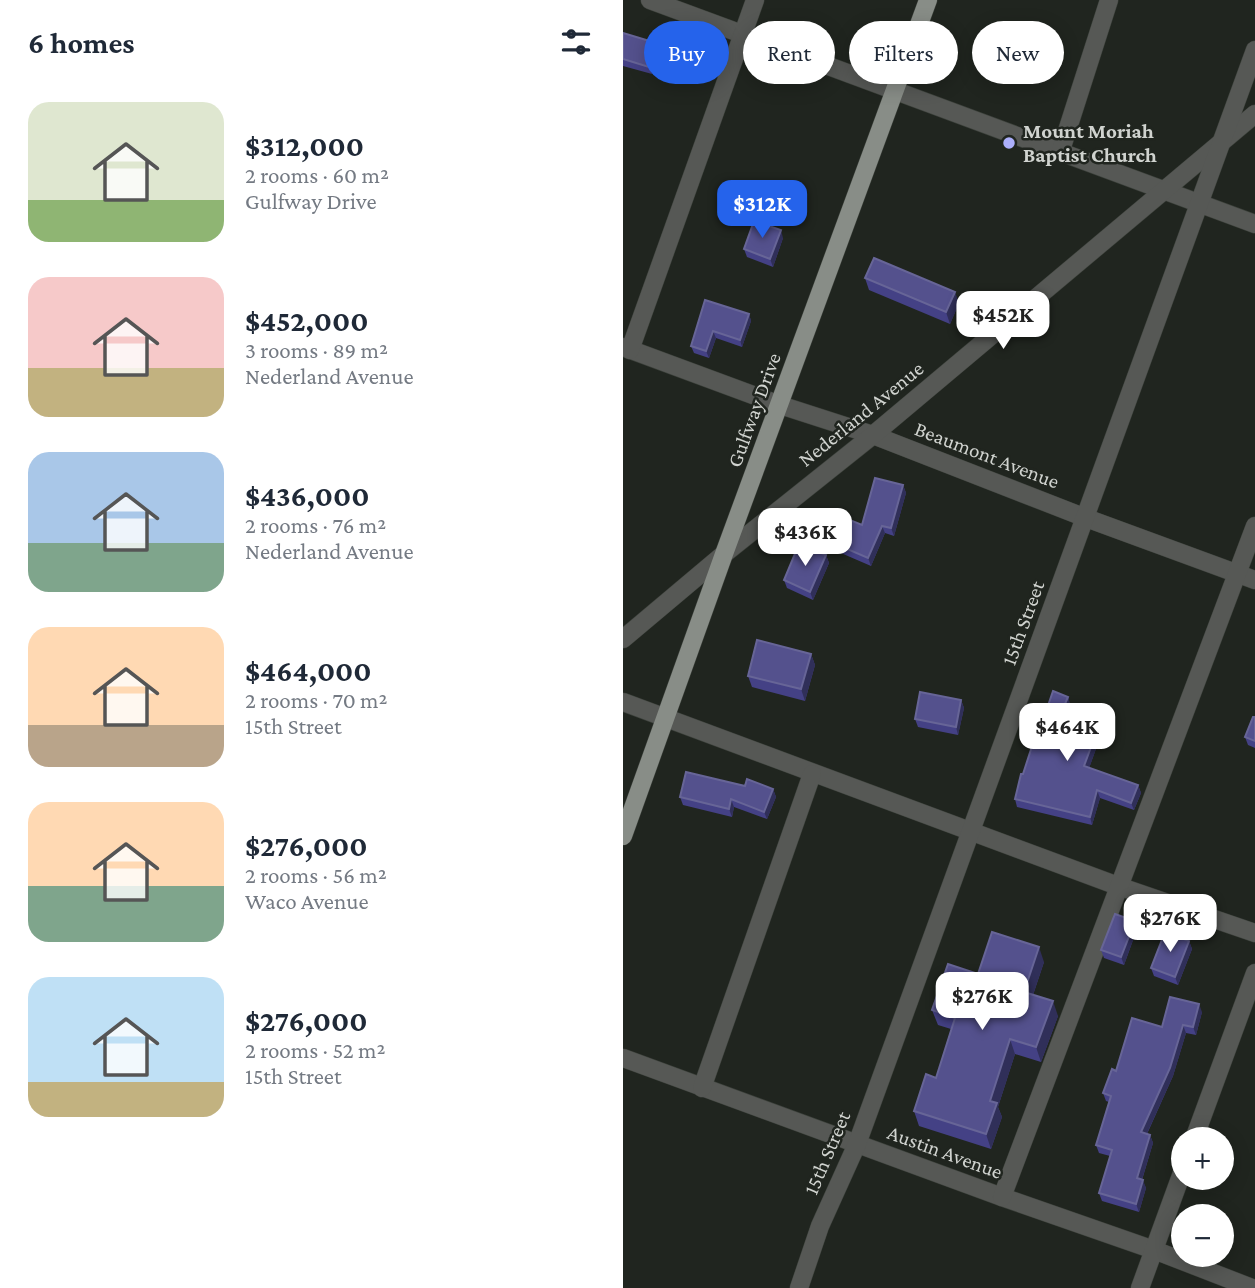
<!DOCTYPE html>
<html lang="en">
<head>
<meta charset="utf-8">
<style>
  body { margin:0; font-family:"Crimson Pro",serif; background:#f6f6f7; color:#1f2937; height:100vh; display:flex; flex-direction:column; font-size:26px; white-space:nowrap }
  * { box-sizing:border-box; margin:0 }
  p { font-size:23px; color:#747a83 }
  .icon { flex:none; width:38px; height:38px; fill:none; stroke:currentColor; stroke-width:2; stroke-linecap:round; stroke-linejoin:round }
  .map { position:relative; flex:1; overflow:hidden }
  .sheet { display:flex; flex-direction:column; background:#fff; width:623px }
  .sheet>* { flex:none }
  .hud { position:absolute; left:21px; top:21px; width:506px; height:63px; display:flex; gap:14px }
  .fabs { position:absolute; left:548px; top:1127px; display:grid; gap:14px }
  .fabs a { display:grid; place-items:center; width:63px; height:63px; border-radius:50%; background:#fff; box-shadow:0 4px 18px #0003; font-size:35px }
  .price { position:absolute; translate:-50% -60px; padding:0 16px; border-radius:14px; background:#fff; color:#222; font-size:23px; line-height:46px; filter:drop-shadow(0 2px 4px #0008) }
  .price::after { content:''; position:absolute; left:50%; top:42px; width:21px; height:16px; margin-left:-10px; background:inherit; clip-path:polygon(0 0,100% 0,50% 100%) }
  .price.active { background:#2563eb; color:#fff }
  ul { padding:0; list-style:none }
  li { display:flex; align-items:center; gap:21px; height:175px; padding:0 28px }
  li span { display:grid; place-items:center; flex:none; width:196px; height:140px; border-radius:21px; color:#555 }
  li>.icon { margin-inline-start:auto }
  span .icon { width:84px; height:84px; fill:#fffc; stroke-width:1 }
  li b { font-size:30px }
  h2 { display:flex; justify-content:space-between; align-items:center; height:84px; padding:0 28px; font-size:30px }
  .tag { padding:0 24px; border-radius:32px; background:#fff; box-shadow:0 4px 18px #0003; font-size:24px; line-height:63px }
  .tag.active { background:#2563eb; color:#fff }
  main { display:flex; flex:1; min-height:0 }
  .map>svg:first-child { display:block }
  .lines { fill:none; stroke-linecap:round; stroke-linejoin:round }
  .minor-casing { stroke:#3c413b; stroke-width:19 }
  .major-casing { stroke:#3c413b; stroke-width:19 }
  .minor { stroke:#565855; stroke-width:18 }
  .major { stroke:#888d87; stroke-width:18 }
  .wall { fill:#444185 }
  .shaded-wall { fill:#302f59 }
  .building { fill:#54518d; stroke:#676597; stroke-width:2 }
  .poi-dot { fill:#acaffb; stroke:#20251f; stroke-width:2.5 }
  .labels { text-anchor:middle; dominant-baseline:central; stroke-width:5; stroke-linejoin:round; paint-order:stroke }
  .poi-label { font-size:21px; font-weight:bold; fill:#d0d3cf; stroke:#20251f; text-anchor:start }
  .street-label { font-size:21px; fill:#d0d3cf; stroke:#20251f }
</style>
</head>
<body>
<main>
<section class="sheet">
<h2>6 homes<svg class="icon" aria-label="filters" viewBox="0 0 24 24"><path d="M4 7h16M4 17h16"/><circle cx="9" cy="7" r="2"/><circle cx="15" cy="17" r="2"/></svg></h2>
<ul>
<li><span style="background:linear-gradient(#dfe7d0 70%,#8fb573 0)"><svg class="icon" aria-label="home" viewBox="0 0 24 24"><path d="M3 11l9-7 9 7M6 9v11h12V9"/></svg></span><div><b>$312,000</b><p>2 rooms · 60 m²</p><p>Gulfway Drive</p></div></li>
<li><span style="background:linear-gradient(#f6c9c9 65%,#c2b280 0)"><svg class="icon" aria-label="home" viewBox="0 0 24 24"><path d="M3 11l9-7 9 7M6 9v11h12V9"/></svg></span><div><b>$452,000</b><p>3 rooms · 89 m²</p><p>Nederland Avenue</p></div></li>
<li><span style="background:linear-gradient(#a9c7e8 65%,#7fa58c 0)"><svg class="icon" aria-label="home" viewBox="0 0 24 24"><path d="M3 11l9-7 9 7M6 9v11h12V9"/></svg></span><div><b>$436,000</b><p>2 rooms · 76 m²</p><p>Nederland Avenue</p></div></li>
<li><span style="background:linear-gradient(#ffd9b3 70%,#b9a48a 0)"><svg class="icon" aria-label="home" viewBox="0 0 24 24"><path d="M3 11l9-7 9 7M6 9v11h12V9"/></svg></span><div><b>$464,000</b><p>2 rooms · 70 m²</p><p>15th Street</p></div></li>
<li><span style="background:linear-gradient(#ffd9b3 60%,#7fa58c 0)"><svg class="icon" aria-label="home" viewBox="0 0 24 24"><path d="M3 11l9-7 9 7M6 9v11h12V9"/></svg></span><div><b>$276,000</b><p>2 rooms · 56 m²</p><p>Waco Avenue</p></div></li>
<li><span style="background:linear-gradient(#bfe0f5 75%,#c2b280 0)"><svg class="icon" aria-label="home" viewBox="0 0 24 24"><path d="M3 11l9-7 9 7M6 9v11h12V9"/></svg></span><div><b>$276,000</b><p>2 rooms · 52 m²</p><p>15th Street</p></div></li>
</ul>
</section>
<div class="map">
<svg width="632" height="1288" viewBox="0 0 632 1288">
  <rect width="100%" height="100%" fill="#20251f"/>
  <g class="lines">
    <g class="minor-casing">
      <g id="minor">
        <polyline points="27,0 632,224"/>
        <polyline points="437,153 486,0"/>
        <polyline points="0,347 157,405 250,435 463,518 632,580"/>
        <polyline points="7,350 132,0"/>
        <polyline points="0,639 101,554 250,435 632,114"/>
        <polyline points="0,702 495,886 632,933"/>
        <polyline points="0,1058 379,1197 531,1250 629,1288"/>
        <polyline points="79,1088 189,774"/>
        <polyline points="571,1139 632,973"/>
        <polyline points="379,1197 632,526"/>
        <polyline points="176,1288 197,1226 234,1144 632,50"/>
        <polyline points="517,1288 560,1170"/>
      </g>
    </g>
    <g class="major-casing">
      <polyline id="major" points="0,836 101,554 305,0"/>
    </g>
    <use href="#minor" class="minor"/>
    <use href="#major" class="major"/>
  </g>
  <g class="wall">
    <polygon points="0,33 33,43 36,50 29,74 0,66"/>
    <polygon points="160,238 150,267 124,257 121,249"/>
    <polygon points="242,278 336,303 327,324 246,290"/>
    <polygon points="82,300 126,314 128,321 119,347 93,338 86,358 71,353 68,346"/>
    <polygon points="280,485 283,493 271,536 262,533 248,566 204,547 201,539 239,525"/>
    <polygon points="203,555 206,563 190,600 164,588 161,580"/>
    <polygon points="188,654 192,665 182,701 129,687 125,676"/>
    <polygon points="445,697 447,705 482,724 466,768 515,785 518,793 511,810 477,798 469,825 394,807 392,799 400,774"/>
    <polygon points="338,700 341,708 335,735 295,727 292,719"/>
    <polygon points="632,717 632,748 625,745 622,737"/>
    <polygon points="122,786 150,789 153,797 144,819 111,807 109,817 60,805 57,797"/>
    <polygon points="512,921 514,929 501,965 481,958 478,950"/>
    <polygon points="566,941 569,949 555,985 531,976 528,968"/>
    <polygon points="421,962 410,995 435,1016 418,1062 392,1054 375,1107 379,1117 368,1149 296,1126 291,1111 313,1078 328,1029 315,1025 309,1010 355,974"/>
    <polygon points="579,1012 573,1035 563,1033 550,1076 524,1134 527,1135 530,1143 519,1180 523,1188 516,1212 479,1201 476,1193 487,1156 476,1153 473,1145 486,1102 483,1101 480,1093 493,1071 539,1027"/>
  </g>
  <g class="shaded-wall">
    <polygon points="33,43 36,50 29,74 26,67"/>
    <polygon points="158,230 160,238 150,267 147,259"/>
    <polygon points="332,292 336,303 327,324 323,312"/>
    <polygon points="126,314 128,321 119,347 117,340"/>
    <polygon points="90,331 93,338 86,358 83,351"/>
    <polygon points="280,485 283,493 271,536 268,528"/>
    <polygon points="259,526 262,533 248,566 245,558"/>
    <polygon points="203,555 206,563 190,600 187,592"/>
    <polygon points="188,654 192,665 182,701 178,689"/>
    <polygon points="445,697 447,704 445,711 442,704"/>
    <polygon points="338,700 341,708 335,735 333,727"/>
    <polygon points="479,717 482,724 464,774 461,766"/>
    <polygon points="515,785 518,793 511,810 508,803"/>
    <polygon points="150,789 153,797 144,819 141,812"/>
    <polygon points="474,790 477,798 469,825 467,817"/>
    <polygon points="108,799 111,807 109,817 106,809"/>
    <polygon points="512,921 514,929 501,965 498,957"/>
    <polygon points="566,941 569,949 555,985 552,977"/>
    <polygon points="416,947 421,962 406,1007 401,992"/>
    <polygon points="430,1001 435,1016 418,1062 413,1047"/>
    <polygon points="576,1004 579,1012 573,1035 570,1027"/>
    <polygon points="560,1025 563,1033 550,1076 521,1140 518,1132"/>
    <polygon points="387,1039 392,1054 375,1107 379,1117 368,1149 363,1134 367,1101"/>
    <polygon points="527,1135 530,1143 517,1186 514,1178"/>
    <polygon points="520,1180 523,1188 516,1212 513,1204"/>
  </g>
  <g class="building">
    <polygon points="0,33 33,43 26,67 0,59"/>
    <polygon points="131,221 158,230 147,259 121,249"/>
    <polygon points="251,258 332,292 323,312 242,278"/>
    <polygon points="82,300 126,314 117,340 90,331 83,351 68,346"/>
    <polygon points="252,478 280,485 268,528 259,526 245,558 201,539 212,514 239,525"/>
    <polygon points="176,544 203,555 187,592 161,580"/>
    <polygon points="134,640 188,654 178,689 125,676"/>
    <polygon points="430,691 445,697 442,704 479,717 461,766 515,785 508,803 474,790 467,817 392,799 398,774 400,774 413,734 415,735"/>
    <polygon points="297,692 338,700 333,727 292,719"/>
    <polygon points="630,717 632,717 632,741 622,737"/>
    <polygon points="63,772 122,786 124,779 150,789 141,812 108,799 106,809 57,797"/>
    <polygon points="492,914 512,921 498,957 478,950"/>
    <polygon points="369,932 416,947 401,992 430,1001 413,1047 387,1039 367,1101 374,1103 363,1134 291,1111 303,1074 313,1078 332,1018 309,1010 325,964 355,974"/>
    <polygon points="542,932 566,941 552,977 528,968"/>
    <polygon points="547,997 576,1004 570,1027 560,1025 547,1068 518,1132 527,1135 514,1178 520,1180 513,1204 476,1193 489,1150 473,1145 488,1096 480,1093 489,1069 493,1071 509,1018 539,1027"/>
  </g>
  <circle class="poi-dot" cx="386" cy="143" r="7"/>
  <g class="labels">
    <g class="poi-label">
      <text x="400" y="131">Mount Moriah<tspan x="400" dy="24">Baptist Church</tspan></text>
    </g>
    <g class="street-label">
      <text transform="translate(131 410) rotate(-70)">Gulfway Drive</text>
      <text transform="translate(238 414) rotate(-39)">Nederland Avenue</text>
      <text transform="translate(364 455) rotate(21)">Beaumont Avenue</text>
      <text transform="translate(400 623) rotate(-70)">15th Street</text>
      <text transform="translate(322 1152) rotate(20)">Austin Avenue</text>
      <text transform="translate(204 1153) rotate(-67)">15th Street</text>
    </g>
  </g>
</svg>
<div class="fabs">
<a>+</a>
<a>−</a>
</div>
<b class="price active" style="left:139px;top:240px">$312K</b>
<b class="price" style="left:380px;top:351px">$452K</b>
<b class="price" style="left:182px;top:568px">$436K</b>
<b class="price" style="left:444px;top:763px">$464K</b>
<b class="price" style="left:547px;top:954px">$276K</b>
<b class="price" style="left:359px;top:1032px">$276K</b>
<div class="hud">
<a class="tag active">Buy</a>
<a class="tag">Rent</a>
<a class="tag">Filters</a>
<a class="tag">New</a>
</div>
</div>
</main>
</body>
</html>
